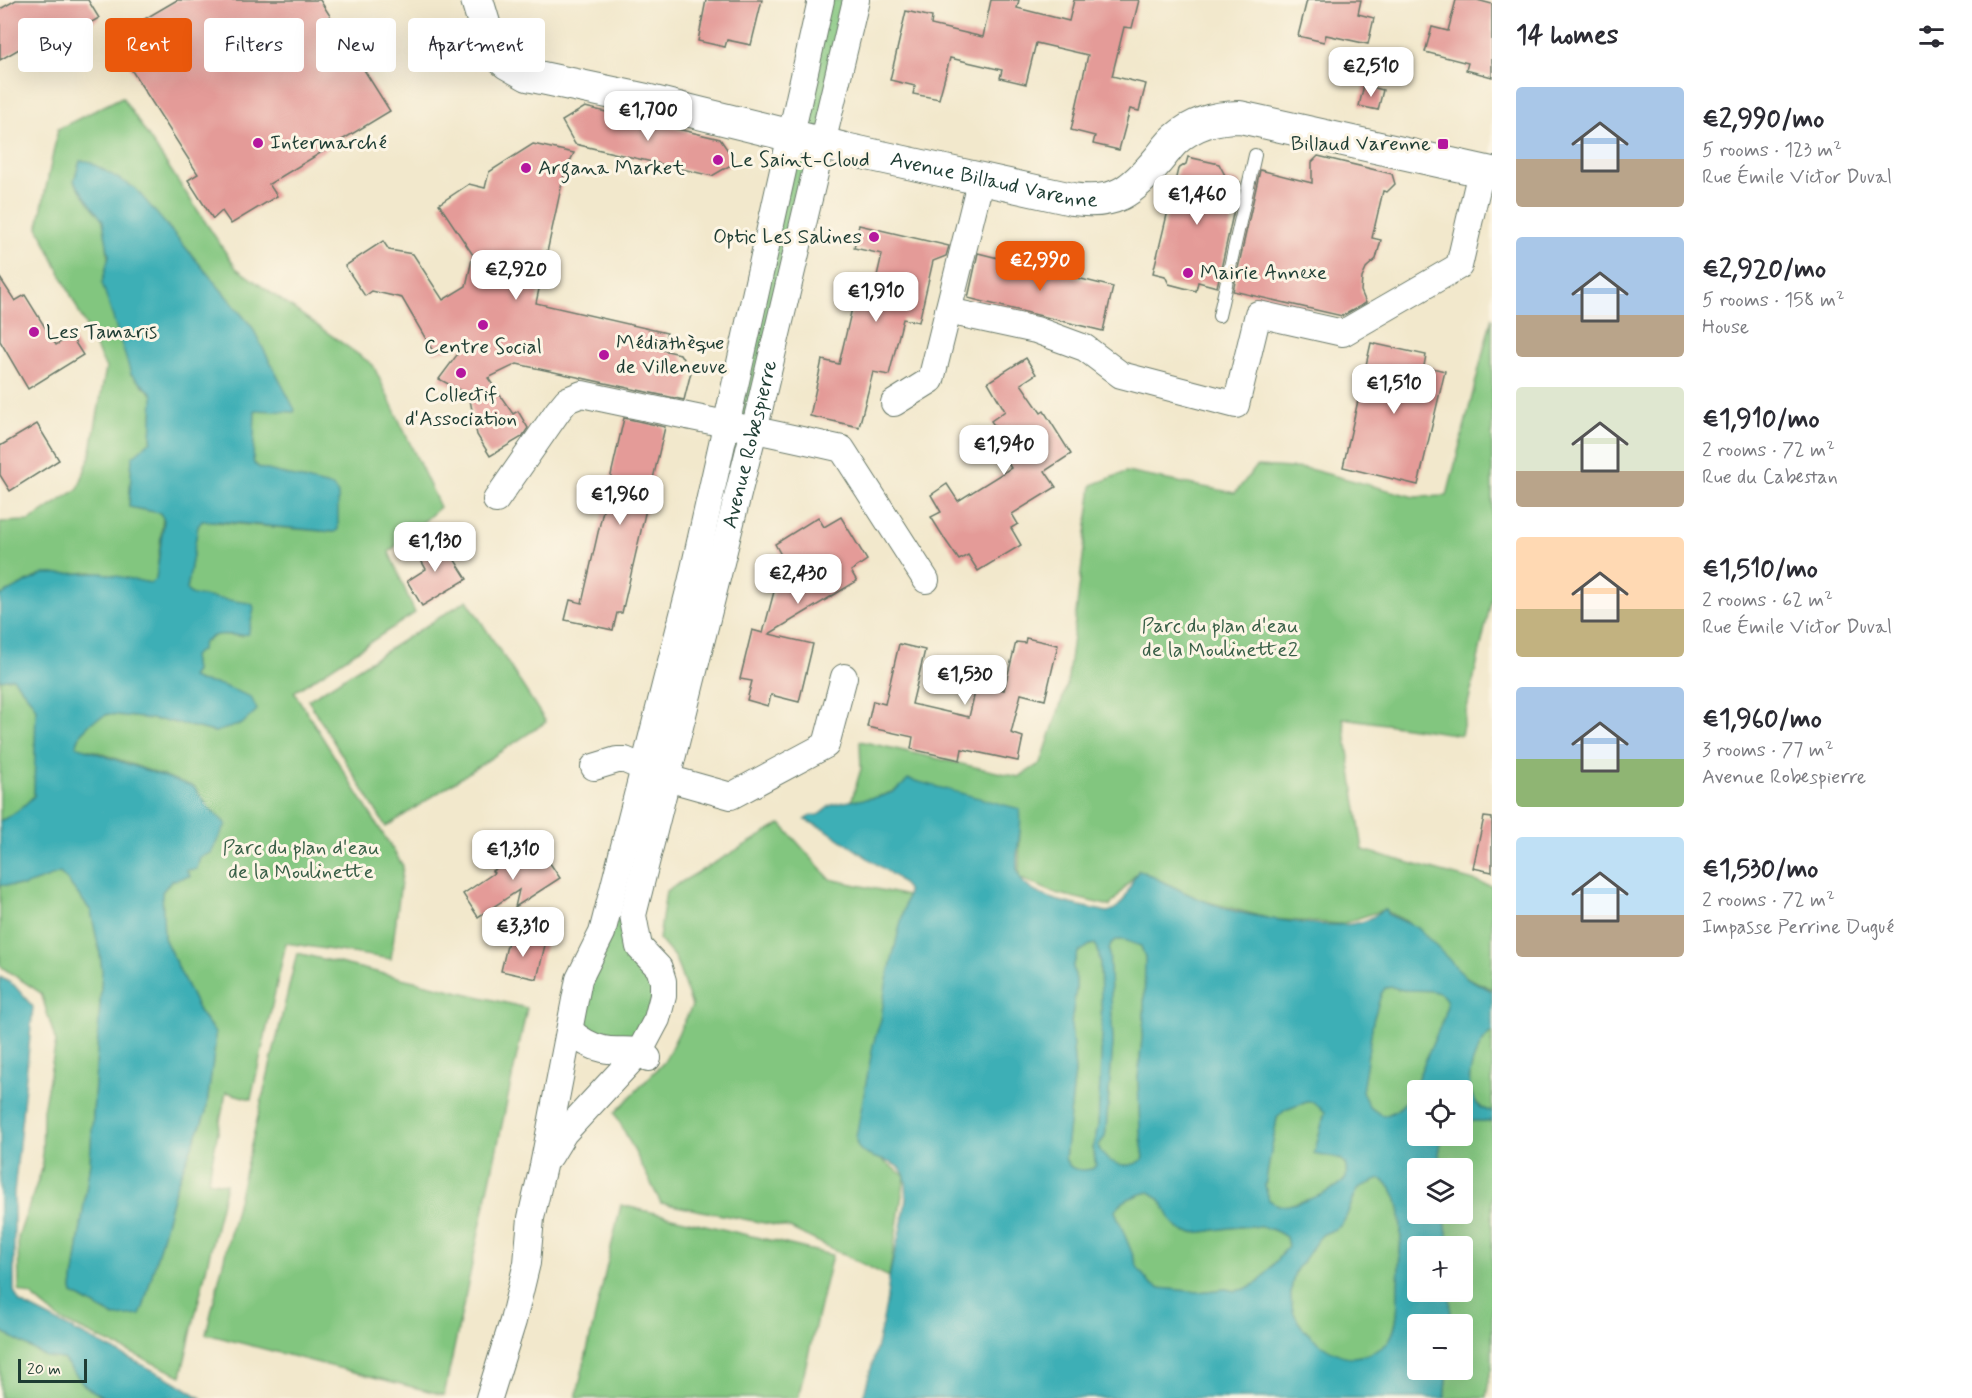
<!DOCTYPE html>
<html lang="en">
<head>
<meta charset="utf-8">
<style>
  body { margin:0; font-family:Mynerve,sans-serif; background:#f7f7f7; color:#2b2b33; height:100vh; display:flex; flex-direction:column; font-size:22px; white-space:nowrap }
  * { box-sizing:border-box; margin:0 }
  p { font-size:20px; color:#7c7c81 }
  .icon { flex:none; width:33px; height:33px; fill:none; stroke:currentColor; stroke-width:2; stroke-linecap:round; stroke-linejoin:round }
  .map { position:relative; flex:1; overflow:hidden }
  .details { display:flex; flex-direction:column; background:#fff; width:480px }
  .details>* { flex:none }
  .top-card { position:absolute; left:18px; top:18px; width:570px; height:54px; display:flex; gap:12px }
  .tools { position:absolute; left:1407px; top:1080px; display:grid; gap:12px }
  .tools a { display:grid; place-items:center; width:66px; height:66px; border-radius:6px; background:#fff; box-shadow:0 6px 24px #0002; font-size:30px }
  .scale { position:absolute; left:18px; bottom:15px; width:69px; box-sizing:border-box; padding-left:6px; border:3px solid #1f3d34; border-top:0; font-size:16px; line-height:21px; white-space:nowrap; color:#1f3d34; -webkit-text-stroke:4px #fcf5e5; paint-order:stroke }
  .price { position:absolute; translate:-50% -51px; padding:0 14px; border-radius:12px; background:#fff; color:#222; font-size:20px; line-height:39px; filter:drop-shadow(0 2px 3px #0008) }
  .price::after { content:''; position:absolute; left:50%; top:36px; width:18px; height:14px; margin-left:-9px; background:inherit; clip-path:polygon(0 0,100% 0,50% 100%) }
  .price.active { background:#ea580c; color:#fff }
  ul { padding:0; list-style:none }
  li { display:flex; align-items:center; gap:18px; height:150px; padding:0 24px }
  li span { display:grid; place-items:center; flex:none; width:168px; height:120px; border-radius:6px; color:#555 }
  li>.icon { margin-inline-start:auto }
  span .icon { width:72px; height:72px; fill:#fffc; stroke-width:1 }
  li b { font-size:26px }
  h2 { display:flex; justify-content:space-between; align-items:center; height:72px; padding:0 24px; font-size:26px }
  .pill { padding:0 21px; border-radius:6px; background:#fff; box-shadow:0 6px 24px #0002; font-size:21px; line-height:54px }
  .pill.active { background:#ea580c; color:#fff }
  main { display:flex; flex:1; min-height:0 }
  .map>svg:first-child { display:block }
  .green { fill:#82c67f; stroke:#50825a; stroke-width:1.5 }
  .water { fill:#3eafb6; stroke:#2e7675; stroke-width:1.5; fill-rule:evenodd }
  .building { fill:#e49b98 }
  .lines { fill:none; stroke-linecap:round; stroke-linejoin:round }
  .service-casing { stroke:#697969; stroke-width:14 }
  .minor-casing { stroke:#697969; stroke-width:28 }
  .tertiary-casing { stroke:#697969; stroke-width:34 }
  .service { stroke:#fff; stroke-width:12 }
  .minor { stroke:#fff; stroke-width:26 }
  .tertiary { stroke:#fff; stroke-width:32 }
  .poi-dot { fill:#b5179e; stroke:#fcf5e5; stroke-width:2 }
  .labels { text-anchor:middle; dominant-baseline:central; stroke-width:6; stroke-linejoin:round; paint-order:stroke }
  .poi-label { font-size:21px; fill:#1f3d34; stroke:#fcf5e5; text-anchor:start }
  .street-label { font-size:21px; fill:#1f3d34; stroke:#fcf5e5 }
  .park-label { font-size:21px; fill:#385f47; stroke:#fcf5e5 }
</style>
</head>
<body>
<main>
<div class="map">
<svg width="1492" height="1398" viewBox="0 0 1492 1398">
  <rect width="100%" height="100%" fill="#fcf5e5"/>
  <filter id="ink" filterUnits="userSpaceOnUse"><feTurbulence type="fractalNoise" baseFrequency=".0167" numOctaves="2"/><feDisplacementMap in="SourceGraphic" scale="12" xChannelSelector="R" yChannelSelector="G"/><feConvolveMatrix kernelMatrix="1 2 1 2 8 2 1 2 1" color-interpolation-filters="sRGB"/></filter>
  <filter id="wash" filterUnits="userSpaceOnUse"><feTurbulence type="fractalNoise" baseFrequency=".008" numOctaves="4" result="noise"/><feDisplacementMap in="SourceGraphic" scale="24" xChannelSelector="R" yChannelSelector="G"/><feGaussianBlur stdDeviation="1.35" result="paint"/><feColorMatrix in="noise" values="0 0 0 0 0 0 0 0 0 0 0 0 0 0 0 0 0 1.4 0 .05"/><feComposite in="paint" operator="in"/></filter>
  <g filter="url(#wash)">
    <rect width="100%" height="100%" fill="#f2e8cc"/>
    <g class="green">
      <polygon points="821,0 856,0 633,915 659,968 640,1051 581,1041 579,979 602,933"/>
      <path d="M122,97L236,268L373,365L440,507L389,552L415,613L294,692L403,866L391,959L286,943L251,1099L226,1092L208,1181L226,1184L181,1376L62,1321L32,1296L19,1291L18,1237L42,1169L43,1110L56,1042L41,993L0,966V885L23,886L60,873L67,880L91,911L100,954L102,971L101,988L90,1162L72,1289L73,1294L114,1317L143,1308L176,1186L206,1112L215,1045L212,1028L199,1011L164,938L162,892L171,881L189,876L185,870L200,857L211,853L226,824L208,807L194,787L95,751L76,747L81,733L93,721L108,714L168,721L215,732L228,689C217,681 202,685 191,677L195,671L193,656L201,650L203,643L217,634L241,636L188,592L187,589L198,526L202,521L334,532L253,462L255,409L294,412L252,327L191,254L166,224L80,161L74,181L103,221L107,243L108,261L131,374L152,394L153,397L151,441L132,458L129,507L160,513L163,517L156,580L150,583L145,582L91,572L38,576L0,596V522L29,521L78,489L90,456L106,368L38,227L58,129Z"/>
      <path d="M1492,317V597L1461,735L1343,718L1363,850L1492,886V989L1468,978L1408,922L1383,910L1341,924L1271,919L1201,900L1139,870L1110,906L1055,893L1019,878L1020,810L903,786C887,796 869,799 851,802L861,769L860,741L1019,777L1041,763L1067,685L1092,485L1126,472L1235,493L1257,466L1309,469L1414,497L1447,496Z"/>
      <polygon points="467,600 546,722 386,827 308,700"/>
      <path d="M13,678L32,701L36,709L34,796C23,807 14,815 0,821V680Z"/>
      <polygon points="781,824 830,879 908,896 856,1143 905,1176 889,1277 790,1228 661,1203 615,1113 664,1062 692,1006 675,958 659,939 666,891"/>
      <path d="M1116,940H1124L1141,946L1145,957L1144,1019L1138,1079L1140,1131L1144,1158C1129,1172 1104,1165 1098,1146L1105,1137L1106,1129L1113,1043L1109,950L1111,943Z"/>
      <path d="M1095,944L1098,949L1100,962L1102,1034L1098,1126L1093,1149L1096,1165L1092,1169C1080,1171 1069,1171 1065,1158L1075,1072L1071,1024L1076,989V980L1073,967L1078,953L1090,945Z"/>
      <polygon points="297,953 527,1008 444,1395 206,1334"/>
      <path d="M1392,987C1396,988 1401,990 1406,990C1417,991 1441,987 1446,1000C1448,1004 1446,1011 1445,1015L1411,1094C1404,1106 1396,1113 1383,1116L1369,1107L1362,1092L1373,1021L1381,994L1385,988Z"/>
      <path d="M1492,1031V1112C1454,1102 1471,1049 1492,1031Z"/>
      <path d="M1307,1102H1313L1325,1112L1314,1154C1332,1156 1350,1154 1346,1178C1334,1195 1304,1200 1285,1206H1279L1269,1200L1265,1186L1277,1118L1285,1110Z"/>
      <polygon points="1463,1121 1492,1121 1492,1362 1486,1398 1445,1398 1448,1370 1462,1370 1462,1324 1451,1324 1450,1292 1462,1292 1462,1246 1449,1246 1444,1214 1462,1214 1462,1168 1440,1168 1439,1153 1442,1136 1462,1136"/>
      <path d="M1380,1179C1400,1187 1401,1217 1401,1235C1400,1252 1399,1268 1398,1285C1398,1303 1399,1322 1390,1339C1386,1347 1377,1351 1368,1354C1350,1361 1337,1356 1322,1345C1296,1326 1285,1308 1294,1275C1297,1266 1315,1241 1322,1235C1328,1231 1337,1230 1342,1224C1350,1213 1351,1198 1360,1187Z"/>
      <path d="M1149,1192C1153,1194 1158,1197 1160,1200C1169,1210 1171,1228 1186,1232C1194,1234 1202,1232 1209,1231C1235,1227 1264,1220 1286,1237L1288,1246L1259,1282L1245,1289L1235,1291L1226,1289L1198,1292L1159,1288L1150,1284L1138,1269L1115,1211C1119,1201 1138,1194 1149,1192Z"/>
      <polygon points="621,1205 832,1255 798,1398 576,1398"/>
      <polygon points="0,1330 46,1357 63,1359 86,1387 105,1398 0,1398"/>
    </g>
    <g class="water">
      <path d="M80,161H88L135,188L191,254L252,327L295,410L294,412L255,410L253,459L254,464L260,468L333,487L338,494V530L334,532L215,521H202L198,526L187,589L188,592L193,595L249,603L253,605L254,609L248,634C230,638 219,628 203,643L201,650L193,656L195,671L191,677L198,681L221,685L251,697L257,710L242,724L215,732L168,721L108,714L93,721L81,733L76,746L194,787L208,807L226,824L211,853L200,857L197,869L186,870L190,876L171,881L162,892L164,938L199,1011L215,1033V1045L206,1112L176,1186L143,1308L140,1315L115,1317L73,1294L72,1289L90,1162L101,988L102,971L100,954L91,911L67,880L60,873L23,886L0,885V821C14,815 23,807 34,796L36,709L32,701L13,678L0,680V596L43,574L102,573L150,583L156,579L164,520L160,513L129,507L132,457L151,441L153,397L152,393L131,374L102,283L109,256L103,221L74,181Z"/>
      <path d="M908,779L1020,809C1023,828 1016,847 1017,866C1017,900 1082,905 1107,912C1127,908 1128,884 1139,870C1164,882 1189,896 1215,905C1247,917 1331,931 1362,922C1370,919 1376,915 1383,910H1386L1387,914L1418,928L1467,978L1492,991V1031C1471,1049 1454,1103 1492,1112V1121H1463L1462,1090H1418V1136H1442L1439,1153L1440,1168H1418V1214H1444L1449,1246H1418V1292H1450L1451,1324H1418V1370H1448L1445,1398H863C871,1368 880,1339 885,1309C888,1295 888,1281 891,1268C896,1245 911,1198 905,1177C898,1153 855,1165 856,1137L873,1045L881,1019L886,984L908,892L906,888L897,878L825,829L805,820L811,815C822,817 823,809 832,805C857,796 889,804 908,779ZM1116,940H1124L1141,946L1145,957L1144,1019L1138,1079L1140,1131L1144,1158C1130,1172 1104,1164 1098,1146L1105,1137L1106,1129L1113,1043L1109,950L1111,943ZM1095,944L1098,949L1100,962L1102,1034L1098,1126L1093,1149L1096,1165L1092,1169C1080,1171 1069,1171 1065,1158L1075,1072L1071,1024L1076,989V980L1073,967L1078,953L1090,945ZM1392,987C1396,988 1401,990 1406,990C1417,991 1441,987 1446,1000C1448,1005 1446,1011 1445,1015L1411,1094C1404,1106 1396,1113 1383,1116L1369,1107L1362,1092L1373,1021L1381,994L1385,988ZM1307,1102H1313L1325,1112L1314,1154C1330,1159 1350,1151 1346,1178C1337,1191 1296,1206 1279,1206L1269,1200L1265,1186L1277,1118L1285,1110ZM1380,1179C1400,1187 1401,1217 1401,1235C1400,1252 1399,1268 1398,1285C1398,1303 1399,1322 1390,1339C1386,1347 1377,1351 1368,1354C1350,1361 1337,1355 1322,1345C1296,1327 1285,1307 1294,1275C1297,1265 1304,1262 1309,1253C1314,1246 1315,1241 1322,1235C1328,1231 1337,1230 1342,1224C1350,1213 1351,1198 1360,1187ZM1149,1192C1153,1194 1158,1197 1160,1200C1169,1211 1170,1228 1186,1232C1194,1234 1202,1232 1209,1231C1235,1227 1264,1220 1286,1237L1288,1246L1259,1282L1245,1289L1235,1291L1226,1289L1198,1292L1159,1288L1150,1284L1138,1268L1115,1211C1119,1201 1138,1194 1149,1192Z"/>
      <polygon points="0,977 14,985 33,1007 14,1193 14,1291 20,1303 174,1381 201,1398 105,1398 86,1387 63,1359 46,1357 0,1330"/>
    </g>
    <g id="blocks">
      <g class="building">
        <polygon points="16,0 88,0 99,18 60,40 54,29 0,60 0,9"/>
        <polygon points="177,0 320,0 390,111 269,184 277,196 231,224 222,211 213,219 188,180 198,174 127,63 138,20 143,20"/>
        <polygon points="706,0 762,0 751,45 727,40 725,47 698,41"/>
        <polygon points="991,0 1019,0 1017,8 1069,21 1074,0 1139,0 1132,28 1124,27 1112,76 1146,84 1139,111 1130,109 1119,150 1093,144 1095,136 1071,130 1088,55 1036,43 1026,84 1000,78 1002,70 950,58 939,99 913,94 915,86 890,80 906,11 932,17 931,25 983,37"/>
        <polygon points="1307,0 1361,0 1358,14 1374,18 1368,44 1326,35 1324,42 1298,36"/>
        <polygon points="1456,0 1477,0 1492,4 1492,77 1466,70 1468,63 1425,52 1432,27 1448,31"/>
        <polygon points="1364,85 1383,90 1378,110 1359,106"/>
        <polygon points="585,107 720,139 736,162 712,176 575,144 562,121"/>
        <polygon points="533,144 574,153 564,174 536,303 667,333 662,350 680,354 691,372 684,400 517,364 488,378 513,414 518,411 528,428 522,437 490,456 477,435 469,395 439,379 463,347 434,353 402,298 372,291 365,296 345,266 383,241 389,250 413,254 443,300 466,286 473,255 439,204 469,184 485,188 489,172"/>
        <polygon points="1318,156 1392,174 1395,184 1387,192 1383,191 1372,238 1381,240 1376,259 1367,267 1362,278 1361,291 1366,303 1342,316 1233,291 1260,170 1312,183 1312,162"/>
        <polygon points="1188,157 1219,164 1227,179 1240,182 1217,287 1198,282 1196,291 1169,284 1165,276 1153,273 1178,169 1186,164"/>
        <polygon points="859,225 949,246 946,256 933,261 919,322 903,319 889,375 873,372 859,427 810,416 822,360 839,364 852,308 869,311 882,254 854,248"/>
        <polygon points="978,253 1113,287 1103,331 968,298"/>
        <polygon points="0,278 15,301 25,295 56,345 71,336 83,355 28,389 0,341"/>
        <polygon points="1371,343 1426,355 1424,366 1445,371 1418,485 1343,467"/>
        <polygon points="1026,358 1036,374 1021,384 1041,413 1044,411 1071,454 1045,471 1056,487 1012,514 1018,524 1011,528 1021,545 978,571 968,555 959,560 946,541 931,517 941,512 931,495 947,484 958,501 1011,468 995,442 1002,437 991,421 1005,411 988,382"/>
        <polygon points="624,418 665,427 622,613 617,613 613,630 565,620 570,600 582,603"/>
        <polygon points="37,424 59,460 10,491 0,475 0,446"/>
        <polygon points="818,517 824,527 841,517 867,560 851,571 857,581 769,634 813,644 799,702 771,695 768,706 747,700 752,681 740,679 752,630 763,633 776,584 764,565 781,555 775,544"/>
        <polygon points="434,538 445,557 451,554 467,579 422,606 407,581 426,569 415,550"/>
        <polygon points="1026,638 1058,645 1045,700 1021,694 1011,733 1023,737 1018,761 962,749 960,760 911,749 913,737 867,727 873,701 885,704 899,644 925,650 912,704 969,717 977,684 1004,690 1016,642 1025,643"/>
        <polygon points="1484,817 1492,818 1492,872 1473,868"/>
        <polygon points="537,844 560,878 515,907 519,890 478,917 463,894 494,873 492,871"/>
        <polygon points="509,937 545,945 537,979 501,971"/>
      </g>
    </g>
  </g>
  <g filter="url(#ink)">
    <use href="#blocks" fill-opacity="0" stroke="#697969" stroke-width="1.5"/>
    <g class="lines">
      <g class="service-casing">
        <polyline id="service" points="1219,316 1255,155"/>
      </g>
      <g class="minor-casing">
        <g id="minor">
          <polyline points="948,311 1036,330 1085,348 1121,375 1236,405 1258,314 1343,333 1459,266 1481,171"/>
          <polyline points="894,403 931,380 981,178"/>
          <path d="M496,500L558,411L567,400L582,394C669,413 756,429 842,449L926,580"/>
          <polyline points="594,767 617,760 625,760 667,778 731,796 826,745 844,677"/>
          <path d="M570,1031C580,1040 589,1046 603,1049C620,1053 633,1045 648,1058"/>
          <path id="s1" d="M550,1156L564,1133L640,1051L657,1019L663,996V981L659,968L639,947L633,915L759,410L856,0"/>
          <polyline points="489,1398 513,1321 527,1263 531,1218 543,1166 579,979 602,933 690,587 821,0"/>
        </g>
      </g>
      <g class="tertiary-casing">
        <g id="tertiary">
          <path id="s2" d="M477,0L492,50L507,63L528,75L646,100L845,149L1072,199C1115,205 1131,192 1158,160C1164,153 1169,145 1176,139C1194,123 1217,117 1240,117L1492,173"/>
        </g>
      </g>
      <use href="#service" class="service"/>
      <use href="#minor" class="minor"/>
      <use href="#tertiary" class="tertiary"/>
    </g>
  </g>
  <g class="poi-dot">
    <circle cx="258" cy="143" r="6"/>
    <rect x="1437" y="138" width="12" height="12" rx="3"/>
    <circle cx="718" cy="160" r="6"/>
    <circle cx="526" cy="168" r="6"/>
    <circle cx="874" cy="237" r="6"/>
    <circle cx="1188" cy="273" r="6"/>
    <circle cx="483" cy="325" r="6"/>
    <circle cx="34" cy="332" r="6"/>
    <circle cx="604" cy="355" r="6"/>
    <circle cx="461" cy="373" r="6"/>
  </g>
  <g class="labels">
    <g class="poi-label">
      <text x="270" y="143">Intermarché</text>
      <text x="1431" y="144" text-anchor="end">Billaud Varenne</text>
      <text x="730" y="160">Le Saint-Cloud</text>
      <text x="538" y="168">Argana Market</text>
      <text x="862" y="237" text-anchor="end">Optic Les Salines</text>
      <text x="1200" y="273">Mairie Annexe</text>
      <text x="46" y="332">Les Tamaris</text>
      <text x="616" y="343">Médiathèque<tspan x="616" dy="24">de Villeneuve</tspan></text>
      <text x="483" y="347" text-anchor="middle">Centre Social</text>
      <text x="461" y="395" text-anchor="middle">Collectif<tspan x="461" dy="24">d'Association</tspan></text>
    </g>
    <g class="street-label">
      <text stroke="none"><textPath href="#s2" startOffset="574">Avenue Billaud Varenne</textPath></text>
      <text stroke="none"><textPath href="#s1" startOffset="774">Avenue Robespierre</textPath></text>
    </g>
    <g class="park-label">
      <text x="1220" y="626">Parc du plan d'eau<tspan x="1220" dy="24">de la Moulinette2</tspan></text>
      <text x="301" y="848">Parc du plan d'eau<tspan x="301" dy="24">de la Moulinette</tspan></text>
    </g>
  </g>
</svg>
<div class="tools">
<a><svg class="icon" aria-label="locate" viewBox="0 0 24 24"><circle cx="12" cy="12" r="6"/><path d="M12 2v4M12 18v4M2 12h4M18 12h4"/></svg></a>
<a><svg class="icon" aria-label="layers" viewBox="0 0 24 24"><path d="M12 4l9 5-9 5-9-5zM3 14l9 5 9-5"/></svg></a>
<a>+</a>
<a>−</a>
</div>
<div class="scale">20 m</div>
<b class="price" style="left:1371px;top:98px">€2,510</b>
<b class="price" style="left:648px;top:142px">€1,700</b>
<b class="price" style="left:1197px;top:226px">€1,460</b>
<b class="price active" style="left:1040px;top:292px">€2,990</b>
<b class="price" style="left:516px;top:301px">€2,920</b>
<b class="price" style="left:876px;top:323px">€1,910</b>
<b class="price" style="left:1394px;top:415px">€1,510</b>
<b class="price" style="left:1004px;top:476px">€1,940</b>
<b class="price" style="left:620px;top:526px">€1,960</b>
<b class="price" style="left:435px;top:573px">€1,130</b>
<b class="price" style="left:798px;top:605px">€2,430</b>
<b class="price" style="left:965px;top:706px">€1,530</b>
<b class="price" style="left:513px;top:881px">€1,310</b>
<b class="price" style="left:523px;top:958px">€3,310</b>
<div class="top-card">
<a class="pill">Buy</a>
<a class="pill active">Rent</a>
<a class="pill">Filters</a>
<a class="pill">New</a>
<a class="pill">Apartment</a>
</div>
</div>
<section class="details">
<h2>14 homes<svg class="icon" aria-label="filters" viewBox="0 0 24 24"><path d="M4 7h16M4 17h16"/><circle cx="9" cy="7" r="2"/><circle cx="15" cy="17" r="2"/></svg></h2>
<ul>
<li><span style="background:linear-gradient(#a9c7e8 60%,#b9a48a 0)"><svg class="icon" aria-label="home" viewBox="0 0 24 24"><path d="M3 11l9-7 9 7M6 9v11h12V9"/></svg></span><div><b>€2,990/mo</b><p>5 rooms · 123 m²</p><p>Rue Émile Victor Duval</p></div></li>
<li><span style="background:linear-gradient(#a9c7e8 65%,#b9a48a 0)"><svg class="icon" aria-label="home" viewBox="0 0 24 24"><path d="M3 11l9-7 9 7M6 9v11h12V9"/></svg></span><div><b>€2,920/mo</b><p>5 rooms · 158 m²</p><p>House</p></div></li>
<li><span style="background:linear-gradient(#dfe7d0 70%,#b9a48a 0)"><svg class="icon" aria-label="home" viewBox="0 0 24 24"><path d="M3 11l9-7 9 7M6 9v11h12V9"/></svg></span><div><b>€1,910/mo</b><p>2 rooms · 72 m²</p><p>Rue du Cabestan</p></div></li>
<li><span style="background:linear-gradient(#ffd9b3 60%,#c2b280 0)"><svg class="icon" aria-label="home" viewBox="0 0 24 24"><path d="M3 11l9-7 9 7M6 9v11h12V9"/></svg></span><div><b>€1,510/mo</b><p>2 rooms · 62 m²</p><p>Rue Émile Victor Duval</p></div></li>
<li><span style="background:linear-gradient(#a9c7e8 60%,#8fb573 0)"><svg class="icon" aria-label="home" viewBox="0 0 24 24"><path d="M3 11l9-7 9 7M6 9v11h12V9"/></svg></span><div><b>€1,960/mo</b><p>3 rooms · 77 m²</p><p>Avenue Robespierre</p></div></li>
<li><span style="background:linear-gradient(#bfe0f5 65%,#b9a48a 0)"><svg class="icon" aria-label="home" viewBox="0 0 24 24"><path d="M3 11l9-7 9 7M6 9v11h12V9"/></svg></span><div><b>€1,530/mo</b><p>2 rooms · 72 m²</p><p>Impasse Perrine Dugué</p></div></li>
</ul>
</section>
</main>
</body>
</html>
